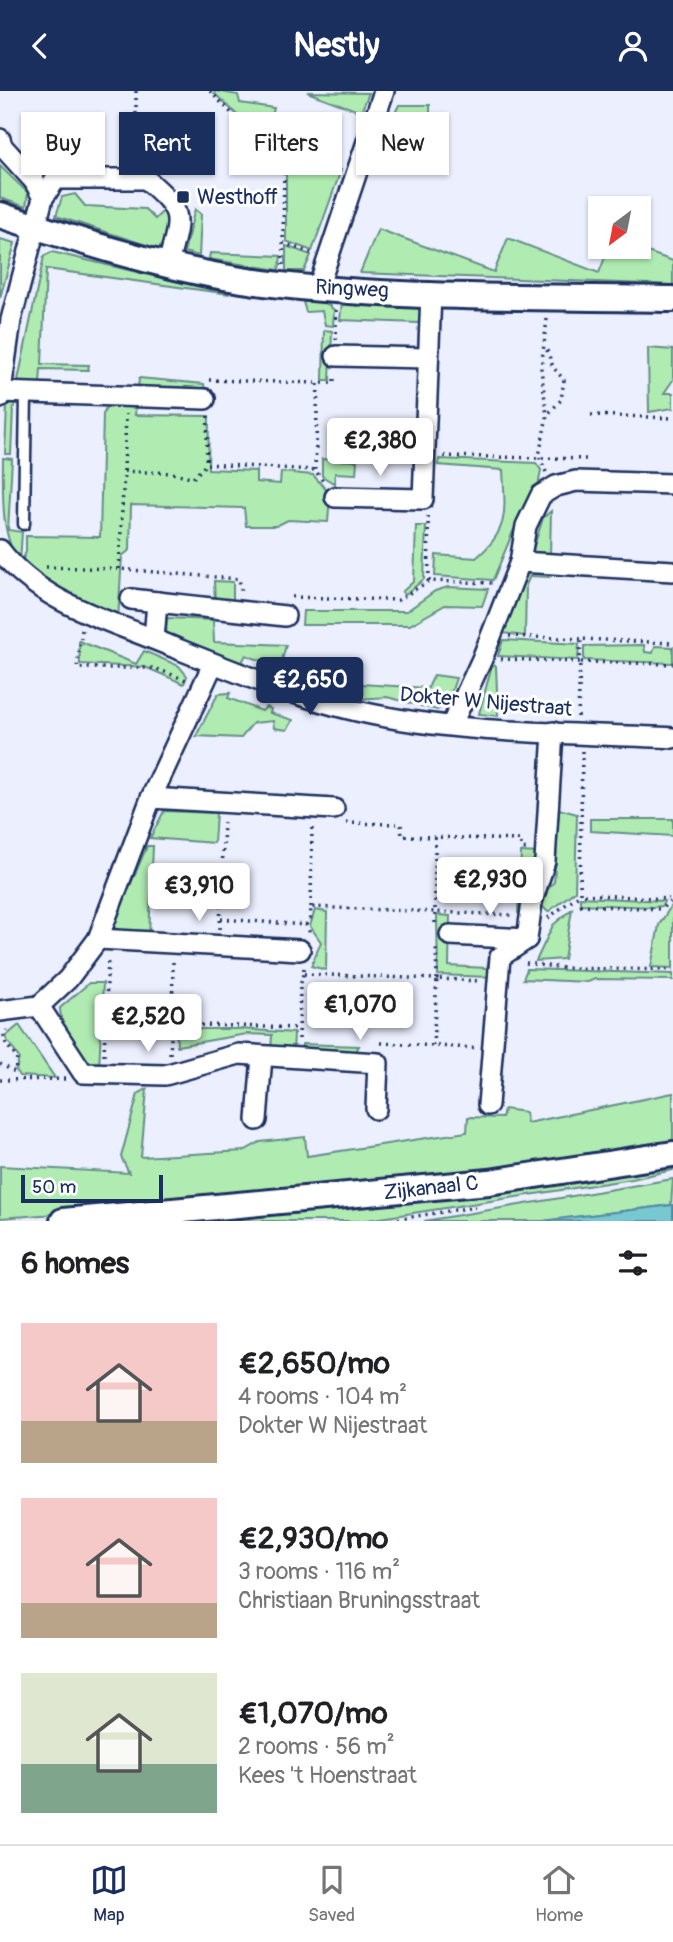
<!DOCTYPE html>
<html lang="en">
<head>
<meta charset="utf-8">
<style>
  body { margin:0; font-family:Pangolin,sans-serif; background:#f2f2f2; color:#202124; height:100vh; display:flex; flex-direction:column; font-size:26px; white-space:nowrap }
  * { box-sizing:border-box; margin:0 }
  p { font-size:23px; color:#757577 }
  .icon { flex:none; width:38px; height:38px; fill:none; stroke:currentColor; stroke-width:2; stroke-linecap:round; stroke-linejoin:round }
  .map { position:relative; height:1130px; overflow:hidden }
  .sheet { display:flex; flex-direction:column; background:#fff; flex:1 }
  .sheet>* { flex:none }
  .guide { position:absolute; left:21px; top:21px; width:632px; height:63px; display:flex; gap:14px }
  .needle { width:46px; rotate:212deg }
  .tools { position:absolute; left:588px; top:105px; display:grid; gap:14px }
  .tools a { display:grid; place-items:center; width:63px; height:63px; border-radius:0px; background:#fff; box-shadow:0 2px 5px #0004; font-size:35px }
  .scale { position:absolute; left:21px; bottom:18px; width:142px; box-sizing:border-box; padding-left:7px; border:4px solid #1b2f5e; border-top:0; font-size:19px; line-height:24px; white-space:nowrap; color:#1b2f5e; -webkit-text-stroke:5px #fff; paint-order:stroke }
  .price { position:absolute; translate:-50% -60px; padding:0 16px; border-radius:7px; background:#fff; color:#222; font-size:23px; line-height:46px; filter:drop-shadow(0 2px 4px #0008) }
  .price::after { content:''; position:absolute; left:50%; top:42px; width:21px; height:16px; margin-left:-10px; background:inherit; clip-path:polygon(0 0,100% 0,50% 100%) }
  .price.current { background:#1b2f5e; color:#fff }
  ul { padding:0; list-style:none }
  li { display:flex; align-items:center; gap:21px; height:175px; padding:0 21px }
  li span { display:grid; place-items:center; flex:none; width:196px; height:140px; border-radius:0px; color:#555 }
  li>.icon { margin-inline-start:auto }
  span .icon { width:84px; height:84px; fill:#fffc; stroke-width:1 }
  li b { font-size:30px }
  h2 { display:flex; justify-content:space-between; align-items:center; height:84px; padding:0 21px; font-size:30px }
  .tag { padding:0 24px; border-radius:0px; background:#fff; box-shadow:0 2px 5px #0004; font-size:24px; line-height:63px }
  .tag.current { background:#1b2f5e; color:#fff }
  header { display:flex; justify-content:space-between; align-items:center; height:91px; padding:0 21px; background:#1b2f5e; color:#fff; font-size:32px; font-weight:800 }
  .dock { display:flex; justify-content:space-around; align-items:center; height:98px; border-top:2px solid #e0e0e0; background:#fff; font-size:19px; color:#757577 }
  .dock a { display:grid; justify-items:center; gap:4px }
  .dock .current { color:#1b2f5e }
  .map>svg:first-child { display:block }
  .green { fill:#b0ecb2; stroke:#668e88; stroke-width:2 }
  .water { fill:#78c8d2; stroke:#538ba4; stroke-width:2 }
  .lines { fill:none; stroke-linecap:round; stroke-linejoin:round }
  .service-casing { stroke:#1b2f5e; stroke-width:15 }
  .minor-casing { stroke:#1b2f5e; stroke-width:24 }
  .tertiary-casing { stroke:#1b2f5e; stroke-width:30 }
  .path { stroke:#1b2f5e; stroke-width:3.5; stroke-dasharray:2 5; stroke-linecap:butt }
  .service { stroke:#fff; stroke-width:10 }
  .minor { stroke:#fff; stroke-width:19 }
  .tertiary { stroke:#fff; stroke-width:24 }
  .poi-dot { fill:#1b2f5e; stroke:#fff; stroke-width:2.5 }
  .labels { text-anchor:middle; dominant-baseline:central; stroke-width:6; stroke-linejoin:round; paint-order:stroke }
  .poi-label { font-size:21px; fill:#1b2f5e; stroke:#fff; text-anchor:start }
  .street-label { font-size:21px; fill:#1b2f5e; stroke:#fff }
</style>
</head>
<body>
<header><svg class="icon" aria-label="back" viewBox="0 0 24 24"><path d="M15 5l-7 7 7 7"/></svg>Nestly<svg class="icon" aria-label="person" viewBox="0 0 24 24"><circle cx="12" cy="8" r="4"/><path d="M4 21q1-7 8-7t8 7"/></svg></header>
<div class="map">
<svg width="673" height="1130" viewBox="0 0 673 1130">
  <rect width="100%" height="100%" fill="#ebeffe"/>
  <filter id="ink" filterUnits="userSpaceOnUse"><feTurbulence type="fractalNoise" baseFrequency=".0143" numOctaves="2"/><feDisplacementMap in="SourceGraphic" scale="14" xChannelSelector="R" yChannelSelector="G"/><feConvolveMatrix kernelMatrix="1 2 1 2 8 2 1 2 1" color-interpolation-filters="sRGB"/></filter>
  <g filter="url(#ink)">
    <g class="green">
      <polygon points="216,0 238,4 240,12 274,17 268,41 254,40 214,2"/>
      <polygon points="307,1 369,2 361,21"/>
      <polygon points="399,14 430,14 431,75 384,74 402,27 393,26"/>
      <polygon points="265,51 341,79 312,160 286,150 286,76"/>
      <polygon points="0,75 28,102 26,116 0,107"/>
      <path d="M75,103L85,115L145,118L155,128L165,118C175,133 167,144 159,158L56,125L62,106Z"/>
      <polygon points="195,118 201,123 199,165 184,161"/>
      <polygon points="378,138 494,181 508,147 599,182 609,156 633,156 673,170 673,194 360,182"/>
      <polygon points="0,148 15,152 0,207"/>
      <polygon points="286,155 311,164 304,180 286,180"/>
      <polygon points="52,161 230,203 46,178 42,273 89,274 88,279 41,278 40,293 17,294 44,165"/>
      <polygon points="210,162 281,165 279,179 209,168"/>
      <polygon points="303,211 325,211 334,219 333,235 325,234 322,220 306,221"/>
      <polygon points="342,211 412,212 420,217 421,227 418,232 340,229"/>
      <polygon points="324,239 332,240 330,289 323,289"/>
      <polygon points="648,257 673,259 673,289 664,302 673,302 673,317 649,321"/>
      <polygon points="139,287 204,293 205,300 138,298"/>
      <polygon points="18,310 13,317 11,363 5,363 7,314"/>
      <polygon points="107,314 136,315 135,324 209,325 208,378 256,380 256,391 280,393 281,381 313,384 330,403 328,431 288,429 276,435 246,435 244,417 131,414 130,459 122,465 118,529 64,504 21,472 26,461 26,445 100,446 103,323"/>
      <path d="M3,367L12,368L8,439L22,441L20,471C0,446 3,401 3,367Z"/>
      <polygon points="322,368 357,370 356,383 335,382 335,393 322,385"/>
      <path d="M439,368L536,372L541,379L538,396L517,431L493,489L435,485L436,464L476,467C510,439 505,420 503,379L438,374Z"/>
      <polygon points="551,420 550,465 531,465 543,427"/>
      <polygon points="416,435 426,435 424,488 405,504 402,501 414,490"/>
      <polygon points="531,480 546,481 549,486 530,485 526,494 525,545 502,542 525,484"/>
      <polygon points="214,490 233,491 233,512 215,512"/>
      <polygon points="448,496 488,498 482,515 445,514 410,534 302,534 303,520 407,520 435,500"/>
      <polygon points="167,527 213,529 214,551 286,554 280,577 246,564 239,576 166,546"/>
      <polygon points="503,549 579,553 578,569 498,565"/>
      <polygon points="79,550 136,573 144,560 179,575 187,585 184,593 145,576 80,573"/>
      <polygon points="644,554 645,561 653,562 655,555 673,556 673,572 584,569 584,555"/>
      <polygon points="492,574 496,575 498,625 479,623"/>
      <polygon points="434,584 456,587 447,613 437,619 387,606 358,608 291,589 428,597"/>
      <polygon points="230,602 228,607 262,620 266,616 271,618 270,622 293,629 287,639 274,637 273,630 253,632 241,647 196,645 218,603"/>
      <polygon points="559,718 577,723 575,800 548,821 537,810 554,791"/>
      <polygon points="164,720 216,722 214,752 150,747"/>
      <polygon points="590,728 673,728 673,745 590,740"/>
      <polygon points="147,755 153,755 149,845 115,844 111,839"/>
      <polygon points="521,761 538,762 522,822 518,822"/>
      <polygon points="580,806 664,810 662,815 653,816 580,813"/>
      <polygon points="673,812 673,877 651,876 659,834"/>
      <polygon points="572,818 564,868 536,870 553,834"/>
      <polygon points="315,819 327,821 326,879 311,875 321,851 310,835"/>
      <polygon points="437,824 450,825 449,875 487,877 490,862 497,863 490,886 438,884"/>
      <polygon points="527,878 673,883 673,889 595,888 588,891 523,888"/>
      <path d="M89,892H103L99,978C82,972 60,935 60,917Z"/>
      <polygon points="19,934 55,987 19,985 16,979 19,967 5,946"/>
      <polygon points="176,938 240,938 294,942 293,962 290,957 278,956 271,961 272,944 247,943 177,955"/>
      <polygon points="302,953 359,955 353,965 301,963"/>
      <path d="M147,998L141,1066L244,1060L260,1051L305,1046L307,1065L467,1041L468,1026L502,1027L504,1018L525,1021L527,1032L673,1002V1055C451,1095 224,1110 0,1127V1075L129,1082L121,1066L138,1003Z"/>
      <polygon points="673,1070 673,1079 632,1088 361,1130 172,1130"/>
      <polygon points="673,1088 671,1114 544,1130 424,1130"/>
    </g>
    <polygon class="water" points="673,1114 673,1130 544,1130 557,1128"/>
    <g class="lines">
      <g class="service-casing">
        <polyline id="service" points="24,433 26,302"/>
      </g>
      <g class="minor-casing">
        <g id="minor">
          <polyline points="0,48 2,55 34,90 43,107"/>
          <polyline points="318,197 384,0"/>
          <polyline points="336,265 428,267"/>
          <polyline points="1,301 205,308"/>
          <path d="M0,307L11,229L43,107L56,88H146C185,122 181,123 168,173"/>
          <polyline points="335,406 423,408 431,202"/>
          <path d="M0,459C38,509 96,525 153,548C216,573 291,605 357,620C455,643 572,642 673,647"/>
          <polyline points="520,471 673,480"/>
          <polyline points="131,508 157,511"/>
          <polyline points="154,548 157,511 285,525"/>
          <polyline points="452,633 482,568 520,471 526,435 541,404 556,395 576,390 673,393"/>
          <polyline points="151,707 334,718"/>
          <polyline points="450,844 527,848"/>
          <polyline points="98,848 300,859"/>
          <polyline points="527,848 532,811 545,770 553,641"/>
          <polyline points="39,915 83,982 165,984 239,963 378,972 376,1018"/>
          <polyline points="0,920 39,915 68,888 98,848 151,707 213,573"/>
          <polyline points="488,1014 500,866 527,848"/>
          <polyline points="257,1029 262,965"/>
        </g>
      </g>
      <g class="tertiary-casing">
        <g id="tertiary">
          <path d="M0,124C77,149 162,177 242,189C381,209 532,205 673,208"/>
          <polyline points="63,1130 489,1091 673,1063"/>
        </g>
      </g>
      <g class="path">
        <polyline points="136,0 136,71"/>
        <polyline points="210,0 284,76 283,152 311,162"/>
        <polyline points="283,174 283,152"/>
        <polyline points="336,249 336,218"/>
        <polyline points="547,259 553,276 564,289 561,309 547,324"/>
        <polyline points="209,289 318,292"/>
        <polyline points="591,324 673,327"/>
        <polyline points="208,325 206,373 315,379 325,393"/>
        <polyline points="444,365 589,368"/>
        <polyline points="315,379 318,292 334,292 334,284"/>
        <polyline points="124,380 126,323"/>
        <polyline points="546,381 539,365 547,325 541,278 547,228"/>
        <polyline points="428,425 429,490"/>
        <polyline points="46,476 119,478 239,488 242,502"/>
        <path d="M119,478L124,380C147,382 171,379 193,387L206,373"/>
        <polyline points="292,506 398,509 429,490 492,492"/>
        <polyline points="82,539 77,577 154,577 186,589"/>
        <polyline points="509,545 581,548"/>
        <polyline points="501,568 580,571 581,548 673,552"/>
        <polyline points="578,626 580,571 673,573"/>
        <polyline points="582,660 580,803 669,808"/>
        <polyline points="346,732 401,733 402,745 435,746"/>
        <polyline points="580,814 661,818 673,808"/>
        <polyline points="311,816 312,734"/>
        <polyline points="548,827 580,803"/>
        <polyline points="221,828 306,834 311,844"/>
        <polyline points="435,832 435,746 520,749 522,758 529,758"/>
        <polyline points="306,834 310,829 311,816 511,824"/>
        <polyline points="220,838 224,730"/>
        <polyline points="173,871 172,933 298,937"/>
        <polyline points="526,872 562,877 673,879"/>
        <polyline points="304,877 303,883 437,888 436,857"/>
        <polyline points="299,948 300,896 303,883"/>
        <polyline points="381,952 474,957"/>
        <polyline points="433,955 437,888 481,890"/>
        <polyline points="170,963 172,933"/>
        <polyline points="104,964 108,867"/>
        <polyline points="0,973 15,981 17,967 6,953 4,945 7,939"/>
        <polyline points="0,989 67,988"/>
        <polyline points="384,1130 475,1116"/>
      </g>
      <use href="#service" class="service"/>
      <use href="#minor" class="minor"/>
      <use href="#tertiary" class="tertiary"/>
    </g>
  </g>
  <rect class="poi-dot" x="176" y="99" width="14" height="14" rx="3.5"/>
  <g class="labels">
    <g class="poi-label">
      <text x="197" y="106">Westhoff</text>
    </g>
    <g class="street-label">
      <text transform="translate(352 198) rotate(3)">Ringweg</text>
      <text transform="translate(486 611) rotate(5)">Dokter W Nijestraat</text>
      <text transform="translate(431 1097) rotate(-6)">Zijkanaal C</text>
    </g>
  </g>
</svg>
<div class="tools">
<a><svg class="needle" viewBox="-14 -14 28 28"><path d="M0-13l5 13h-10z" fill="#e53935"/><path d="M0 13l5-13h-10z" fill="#757577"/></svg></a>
</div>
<div class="scale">50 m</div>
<b class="price" style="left:380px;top:387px">€2,380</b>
<b class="price current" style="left:310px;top:626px">€2,650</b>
<b class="price" style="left:490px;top:826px">€2,930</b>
<b class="price" style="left:199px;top:832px">€3,910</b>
<b class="price" style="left:360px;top:951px">€1,070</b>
<b class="price" style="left:148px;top:963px">€2,520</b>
<div class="guide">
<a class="tag">Buy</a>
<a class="tag current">Rent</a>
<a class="tag">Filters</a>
<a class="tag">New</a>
</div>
</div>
<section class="sheet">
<h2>6 homes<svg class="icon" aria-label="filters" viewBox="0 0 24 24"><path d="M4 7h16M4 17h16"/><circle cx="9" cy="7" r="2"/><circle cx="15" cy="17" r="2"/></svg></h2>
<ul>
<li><span style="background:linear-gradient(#f6c9c9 70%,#b9a48a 0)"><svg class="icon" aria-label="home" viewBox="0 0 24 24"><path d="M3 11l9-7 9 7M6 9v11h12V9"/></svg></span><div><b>€2,650/mo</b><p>4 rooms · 104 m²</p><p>Dokter W Nijestraat</p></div></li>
<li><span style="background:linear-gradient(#f6c9c9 75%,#b9a48a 0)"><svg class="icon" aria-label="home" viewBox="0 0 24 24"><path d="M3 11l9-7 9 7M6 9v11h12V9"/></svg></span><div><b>€2,930/mo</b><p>3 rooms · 116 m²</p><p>Christiaan Bruningsstraat</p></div></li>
<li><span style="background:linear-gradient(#dfe7d0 65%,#7fa58c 0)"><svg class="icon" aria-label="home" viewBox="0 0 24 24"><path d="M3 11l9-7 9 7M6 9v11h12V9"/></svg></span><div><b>€1,070/mo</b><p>2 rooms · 56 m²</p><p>Kees 't Hoenstraat</p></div></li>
</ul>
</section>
<nav class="dock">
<a class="current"><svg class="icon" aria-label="map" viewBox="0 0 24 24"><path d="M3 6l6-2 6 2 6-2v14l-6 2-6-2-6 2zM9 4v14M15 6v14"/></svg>Map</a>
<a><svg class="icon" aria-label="saved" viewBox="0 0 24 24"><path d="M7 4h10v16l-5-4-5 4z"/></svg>Saved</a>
<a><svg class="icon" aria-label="home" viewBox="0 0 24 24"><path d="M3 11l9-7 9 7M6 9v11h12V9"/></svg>Home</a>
</nav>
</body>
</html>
